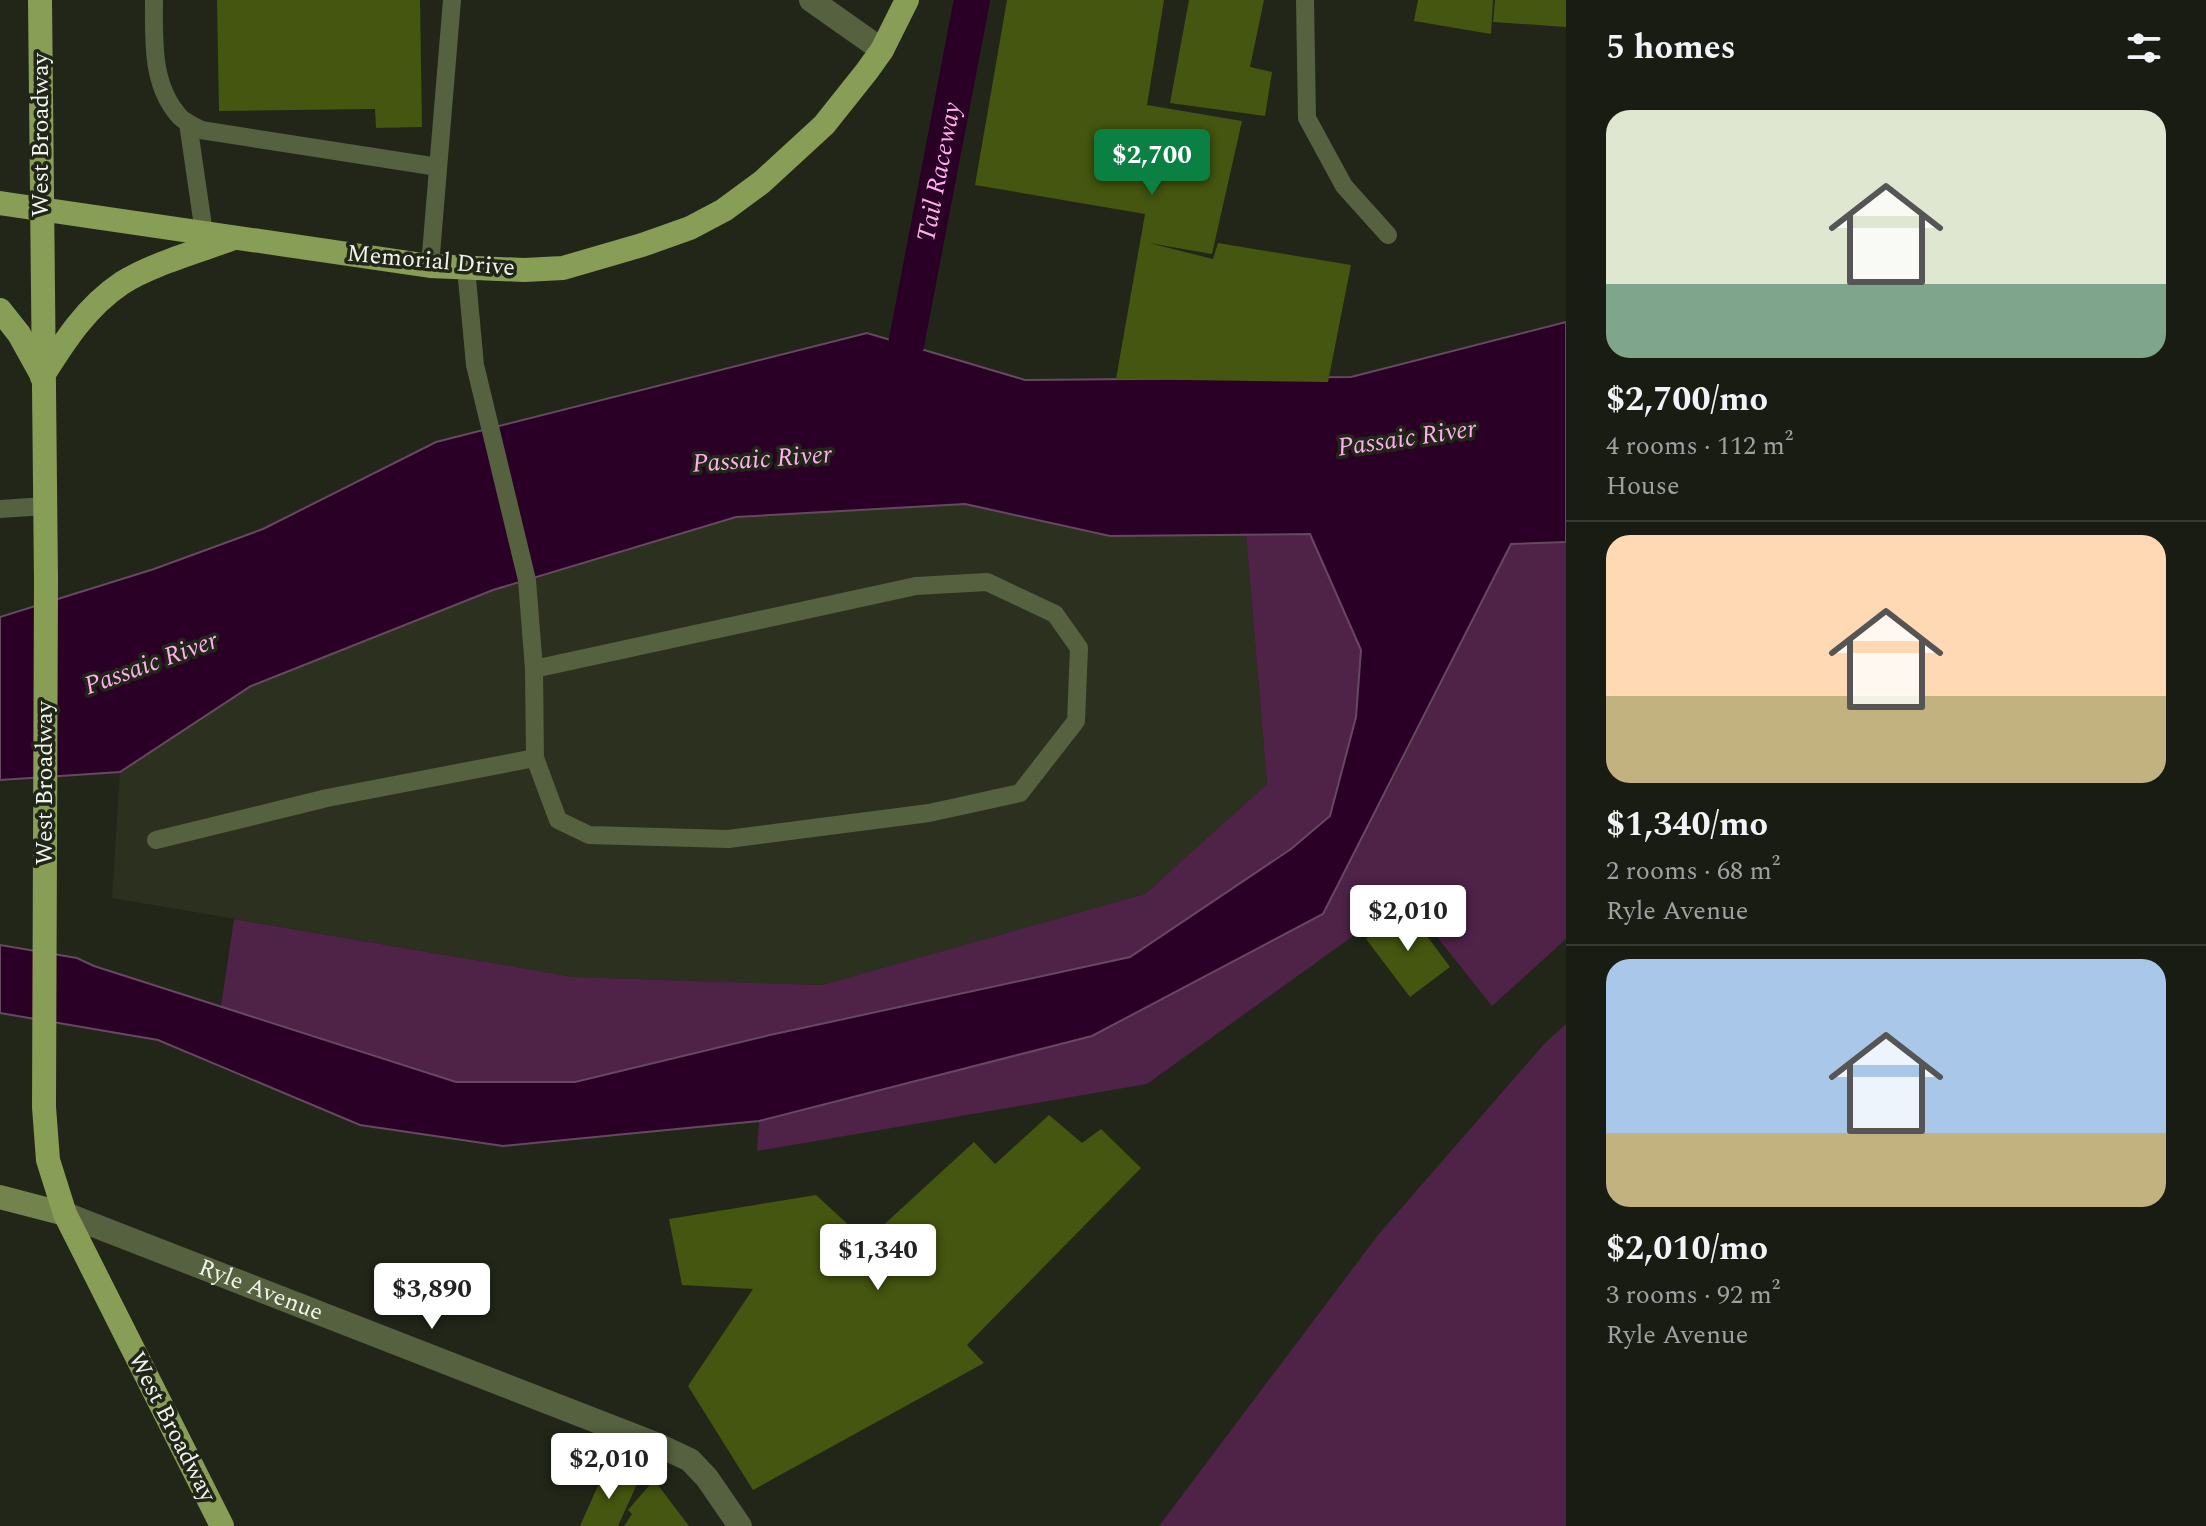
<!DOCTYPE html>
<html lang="en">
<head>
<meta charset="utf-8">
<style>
  body { margin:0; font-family:Spectral,serif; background:#262921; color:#f1f3f6; height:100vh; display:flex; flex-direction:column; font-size:30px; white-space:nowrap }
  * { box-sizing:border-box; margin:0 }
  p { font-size:26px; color:#9fa1a0 }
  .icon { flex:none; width:44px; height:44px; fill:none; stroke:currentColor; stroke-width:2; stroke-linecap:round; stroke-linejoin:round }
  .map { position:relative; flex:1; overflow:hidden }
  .side { display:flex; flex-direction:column; background:#191c13; width:640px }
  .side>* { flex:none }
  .price { position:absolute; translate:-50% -68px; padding:0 18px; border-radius:8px; background:#fff; color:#222; font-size:26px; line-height:52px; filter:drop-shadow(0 2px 4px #0008) }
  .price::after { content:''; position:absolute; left:50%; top:48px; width:24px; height:18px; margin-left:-12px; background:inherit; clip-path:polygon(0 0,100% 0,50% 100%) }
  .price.active { background:#0b8043; color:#fff }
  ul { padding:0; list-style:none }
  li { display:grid; align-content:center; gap:16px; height:424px; padding:0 40px }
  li+li { border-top:2px solid #373a33 }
  li span { display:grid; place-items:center; height:248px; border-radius:24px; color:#555 }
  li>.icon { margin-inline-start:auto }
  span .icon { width:144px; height:144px; fill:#fffc; stroke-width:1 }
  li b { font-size:34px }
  h2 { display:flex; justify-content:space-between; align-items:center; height:96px; padding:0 40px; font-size:34px }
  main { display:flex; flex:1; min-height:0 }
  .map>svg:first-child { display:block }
  .built { fill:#2b311e }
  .green { fill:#4f2248 }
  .water { fill:#2b0026; stroke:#664961; stroke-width:2 }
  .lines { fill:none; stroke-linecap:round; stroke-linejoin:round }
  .canal { stroke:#2b0026; stroke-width:36 }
  .building { fill:#44560f }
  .lane { stroke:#56613f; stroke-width:18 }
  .street { stroke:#56613f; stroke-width:24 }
  .secondary { stroke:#72834c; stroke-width:24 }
  .primary { stroke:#889d55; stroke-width:24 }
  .labels { text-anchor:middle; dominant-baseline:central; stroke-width:7; stroke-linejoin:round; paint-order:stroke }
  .street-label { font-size:24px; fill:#f1f4ec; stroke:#212619 }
  .water-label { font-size:26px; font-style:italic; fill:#fdb0ed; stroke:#212619 }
</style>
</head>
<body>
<main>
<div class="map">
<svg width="1566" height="1526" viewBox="0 0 1566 1526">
  <rect width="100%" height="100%" fill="#212619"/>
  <polygon class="built" points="965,504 1110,536 1246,534 1267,784 1145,894 822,985 574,977 112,898 120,772 251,686 493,590 736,517"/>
  <g class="green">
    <polygon points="1246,534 1310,534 1361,650 1356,717 1330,816 1291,849 1130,957 770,1035 575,1082 456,1082 221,1006 234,919 574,977 822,985 1145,894 1267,784"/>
    <polygon points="1566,542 1566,939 1492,1006 1406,898 1147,1084 757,1151 759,1121 1092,1036 1387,791 1511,544"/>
    <polygon points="1566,1024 1566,1526 1159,1526 1378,1235 1545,1043"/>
  </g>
  <polygon class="water" points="1566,322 1566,542 1511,544 1323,914 1092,1036 759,1121 503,1146 360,1125 158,1040 0,1013 0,945 77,958 94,966 456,1082 575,1082 770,1035 1130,957 1291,849 1330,816 1356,717 1361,650 1310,534 1110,536 965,504 736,517 493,590 251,686 120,772 0,780 0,617 154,569 263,529 436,442 867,333 1025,380 1351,377"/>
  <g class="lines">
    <path class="canal" id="s1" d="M906,345L972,0"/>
  </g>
  <g class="building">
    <polygon points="217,0 420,0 422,127 376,128 375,109 219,111"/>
    <polygon points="1007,0 1164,0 1147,105 1242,121 1212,254 1149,243 1213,259 1218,243 1351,265 1328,382 1116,379 1145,214 975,185"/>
    <polygon points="1189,0 1264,0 1250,67 1272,72 1265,116 1170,103"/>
    <polygon points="1418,0 1493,0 1491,34 1414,21"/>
    <polygon points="1495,0 1566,0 1566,27 1493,22"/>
    <polygon points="1406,908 1450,967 1410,997 1366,939"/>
    <polygon points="1049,1115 1082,1143 1101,1129 1141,1168 967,1345 984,1363 753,1490 688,1386 753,1289 682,1285 669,1219 816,1195 866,1241 974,1142 995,1164"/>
    <polygon points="605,1470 637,1484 618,1526 580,1526"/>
    <polygon points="654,1480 689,1526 624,1526 632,1514 628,1510"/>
  </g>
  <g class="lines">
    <g class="lane">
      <polyline points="1305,0 1307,118 1344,186 1388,235"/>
      <path d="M154,1C154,41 151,85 180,117C185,122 194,126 201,130L438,167"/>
      <polyline points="188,123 204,233"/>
      <polyline points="430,266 452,0"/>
      <polyline points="466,268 475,365 527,580 534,669 916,586 987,582 1055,614 1079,648 1076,721 1020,793 929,813 728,839 589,835 558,820 535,758 534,669"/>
      <polyline points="0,509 45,506"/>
      <polyline points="156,840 327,798 535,758"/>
    </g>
    <g class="street">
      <polyline points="811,0 882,50"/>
      <path id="s2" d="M65,1214L658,1445L690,1460L707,1478L740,1526"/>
    </g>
    <polyline class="secondary" points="0,1197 65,1214"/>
    <g class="primary">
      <polyline points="40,0 46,581 44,1107 48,1160 65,1214 222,1526"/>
      <polyline points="0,203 430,266 524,270 563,268 642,245 690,228 724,210 762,182 824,125 867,71 882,50 907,0"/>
      <polyline points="0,310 19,334 40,372"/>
      <path d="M42,377C64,342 86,307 122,283C152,264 197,252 231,239"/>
    </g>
  </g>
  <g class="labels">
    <g class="street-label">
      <text transform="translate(41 135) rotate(-90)">West Broadway</text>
      <text transform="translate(431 261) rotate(5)">Memorial Drive</text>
      <text transform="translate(45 783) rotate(-90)">West Broadway</text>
      <text stroke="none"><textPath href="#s2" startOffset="210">Ryle Avenue</textPath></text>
      <text transform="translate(172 1427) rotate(63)">West Broadway</text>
    </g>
    <g class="water-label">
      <text stroke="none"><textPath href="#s1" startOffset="176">Tail Raceway</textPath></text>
      <text transform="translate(1407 438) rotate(-8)">Passaic River</text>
      <text transform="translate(762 459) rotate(-4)">Passaic River</text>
      <text transform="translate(151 663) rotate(-20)">Passaic River</text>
    </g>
  </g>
</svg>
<b class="price active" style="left:1152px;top:197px">$2,700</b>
<b class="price" style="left:1408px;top:953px">$2,010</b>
<b class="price" style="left:878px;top:1292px">$1,340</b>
<b class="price" style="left:432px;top:1331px">$3,890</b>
<b class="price" style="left:609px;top:1501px">$2,010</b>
</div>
<section class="side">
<h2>5 homes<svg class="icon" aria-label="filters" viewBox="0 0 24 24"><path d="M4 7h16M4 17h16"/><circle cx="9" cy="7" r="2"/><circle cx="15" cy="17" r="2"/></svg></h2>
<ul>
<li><span style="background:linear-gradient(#dfe7d0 70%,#7fa58c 0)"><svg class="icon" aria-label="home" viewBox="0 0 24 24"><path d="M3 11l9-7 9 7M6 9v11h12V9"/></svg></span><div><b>$2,700/mo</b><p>4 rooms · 112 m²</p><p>House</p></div></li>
<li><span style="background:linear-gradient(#ffd9b3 65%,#c2b280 0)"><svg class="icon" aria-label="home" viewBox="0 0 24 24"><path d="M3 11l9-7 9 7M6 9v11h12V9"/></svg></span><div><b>$1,340/mo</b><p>2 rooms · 68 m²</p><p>Ryle Avenue</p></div></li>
<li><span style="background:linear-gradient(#a9c7e8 70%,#c2b280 0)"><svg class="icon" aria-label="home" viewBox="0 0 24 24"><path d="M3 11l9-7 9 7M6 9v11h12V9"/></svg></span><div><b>$2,010/mo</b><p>3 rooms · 92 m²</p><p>Ryle Avenue</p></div></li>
</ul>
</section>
</main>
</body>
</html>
